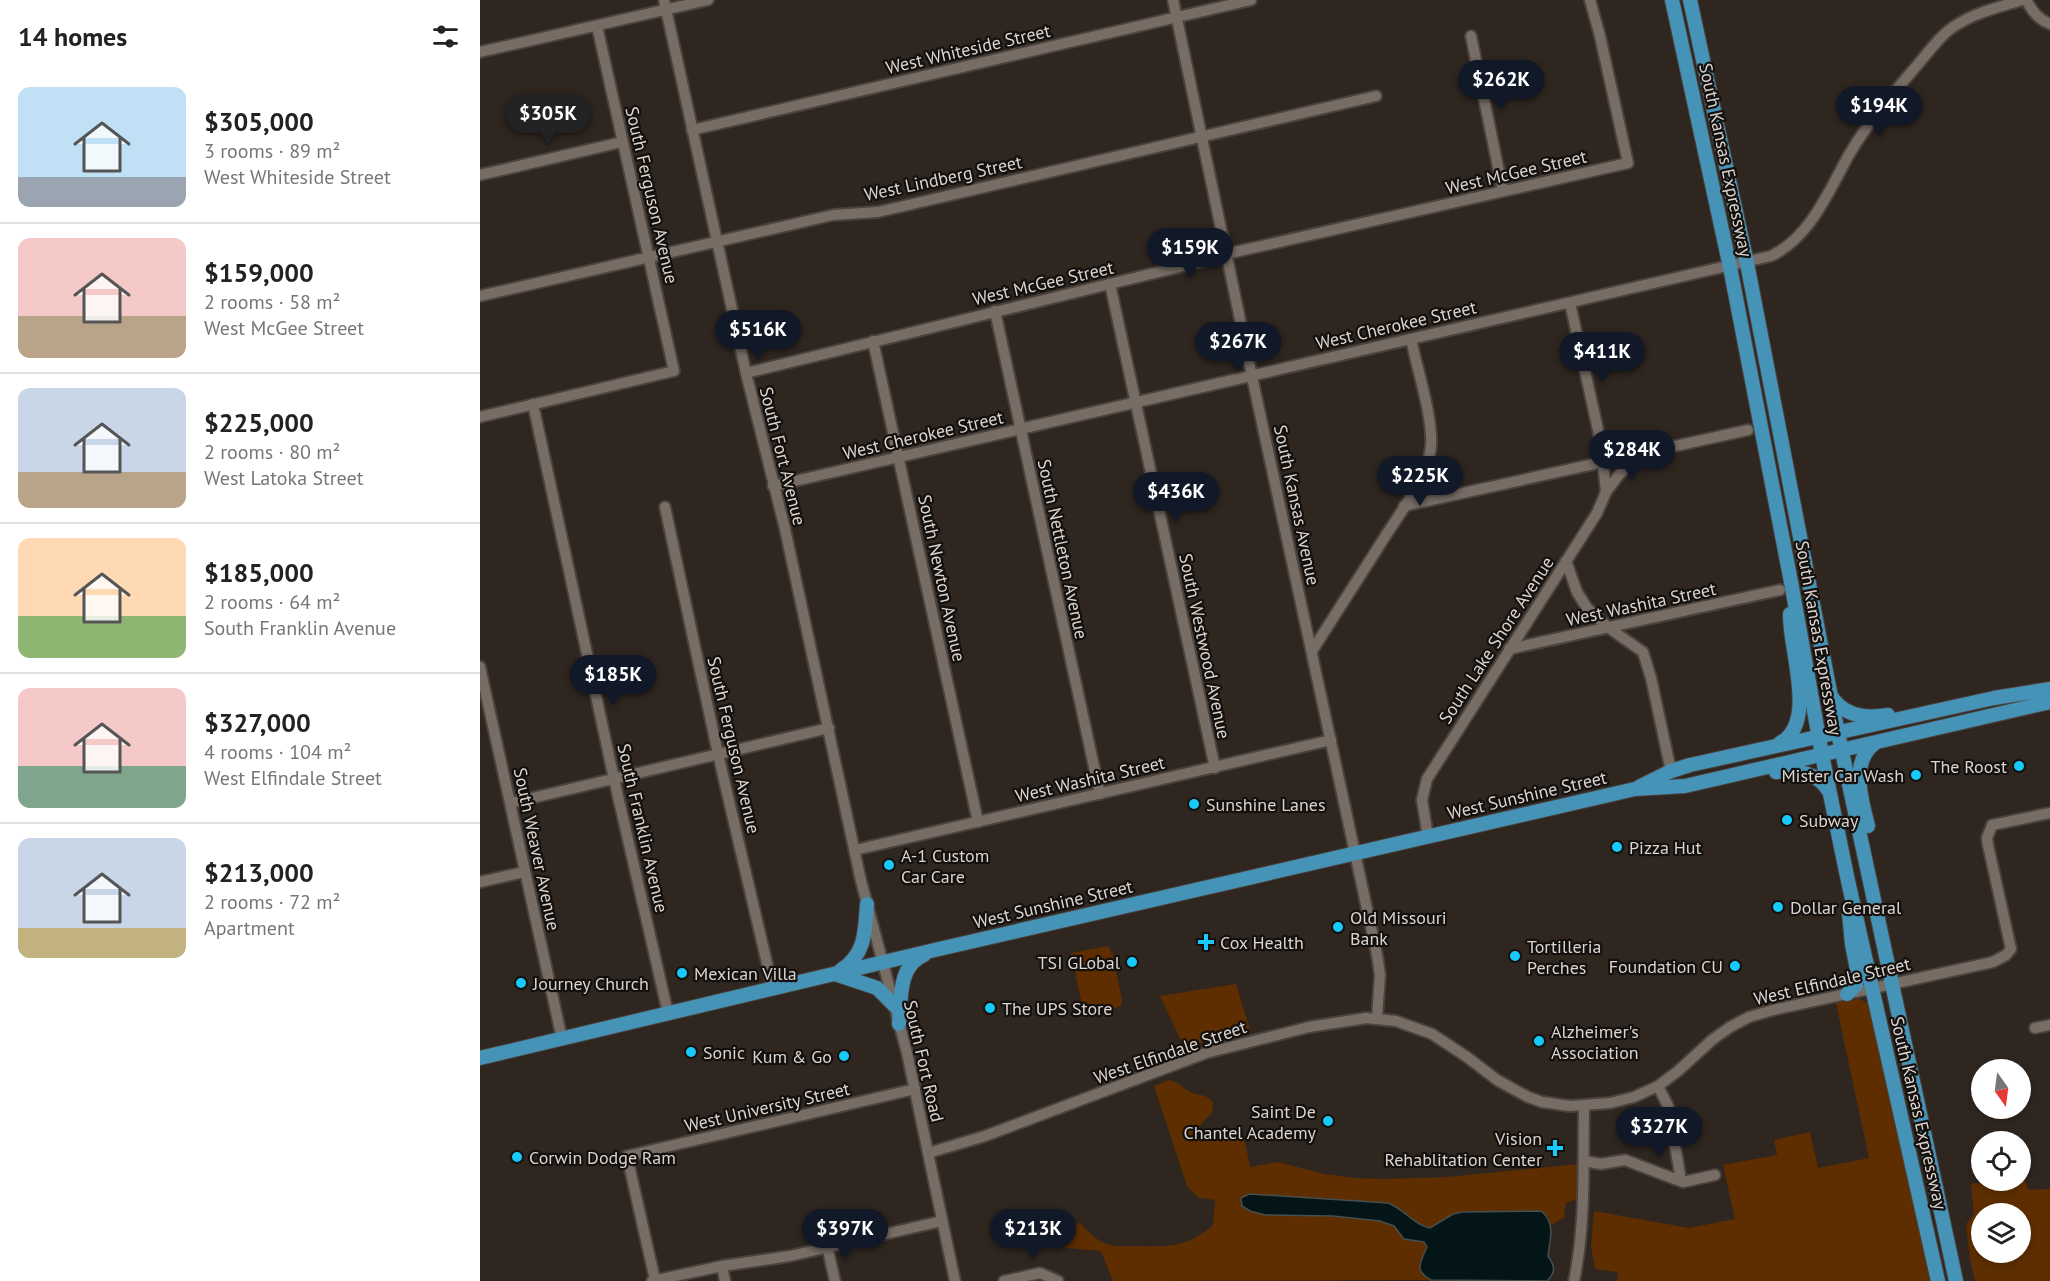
<!DOCTYPE html>
<html lang="en">
<head>
<meta charset="utf-8">
<style>
  body { margin:0; font-family:"PT Sans",sans-serif; background:#f2f2f2; color:#222; height:100vh; display:flex; flex-direction:column; font-size:22px; white-space:nowrap }
  * { box-sizing:border-box; margin:0 }
  p { font-size:20px; color:#767676 }
  .icon { flex:none; width:33px; height:33px; fill:none; stroke:currentColor; stroke-width:2; stroke-linecap:round; stroke-linejoin:round }
  .map { position:relative; flex:1; overflow:hidden }
  .panel { display:flex; flex-direction:column; background:#fff; width:480px }
  .panel>* { flex:none }
  .needle { width:39px; rotate:166deg }
  .buttons { position:absolute; left:1491px; top:1059px; display:grid; gap:12px }
  .buttons a { display:grid; place-items:center; width:60px; height:60px; border-radius:50%; background:#fff; box-shadow:0 3px 9px #0003; font-size:30px }
  .price { position:absolute; translate:-50% -51px; padding:0 14px; border-radius:21px; background:#111827; color:#fff; font-size:20px; line-height:39px; filter:drop-shadow(0 2px 3px #0008) }
  .price::after { content:''; position:absolute; left:50%; top:36px; width:18px; height:14px; margin-left:-9px; background:inherit; clip-path:polygon(0 0,100% 0,50% 100%) }
  .price.current { background:#222; color:#fff }
  ul { padding:0; list-style:none }
  li { display:flex; align-items:center; gap:18px; height:150px; padding:0 18px }
  li+li { border-top:2px solid #e0e0e0 }
  li span { display:grid; place-items:center; flex:none; width:168px; height:120px; border-radius:12px; color:#555 }
  li>.icon { margin-inline-start:auto }
  span .icon { width:72px; height:72px; fill:#fffc; stroke-width:1 }
  li b { font-size:26px }
  h2 { display:flex; justify-content:space-between; align-items:center; height:72px; padding:0 18px; font-size:26px }
  main { display:flex; flex:1; min-height:0 }
  .map>svg:first-child { display:block }
  .green { fill:#5e2e00; fill-rule:evenodd }
  .water { fill:#031516; stroke:#444f4e; stroke-width:1.5 }
  .lines { fill:none; stroke-linecap:round; stroke-linejoin:round }
  .minor-casing { stroke:#4a423d; stroke-width:14 }
  .major-casing { stroke:#4a423d; stroke-width:16 }
  .minor { stroke:#786d65; stroke-width:10 }
  .major { stroke:#4693b8; stroke-width:14 }
  .poi-dot { fill:#16cafb; stroke:#14100d; stroke-width:2 }
  .labels { text-anchor:middle; dominant-baseline:central; stroke-width:4.5; stroke-linejoin:round; paint-order:stroke }
  .street-label { font-size:18px; fill:#dbd5d1; stroke:#14100d }
  .poi-label { font-size:18px; fill:#dbd5d1; stroke:#14100d; text-anchor:start }
</style>
</head>
<body>
<main>
<section class="panel">
<h2>14 homes<svg class="icon" aria-label="filters" viewBox="0 0 24 24"><path d="M4 7h16M4 17h16"/><circle cx="9" cy="7" r="2"/><circle cx="15" cy="17" r="2"/></svg></h2>
<ul>
<li><span style="background:linear-gradient(#bfe0f5 75%,#9aa5b1 0)"><svg class="icon" aria-label="home" viewBox="0 0 24 24"><path d="M3 11l9-7 9 7M6 9v11h12V9"/></svg></span><div><b>$305,000</b><p>3 rooms · 89 m²</p><p>West Whiteside Street</p></div></li>
<li><span style="background:linear-gradient(#f6c9c9 65%,#b9a48a 0)"><svg class="icon" aria-label="home" viewBox="0 0 24 24"><path d="M3 11l9-7 9 7M6 9v11h12V9"/></svg></span><div><b>$159,000</b><p>2 rooms · 58 m²</p><p>West McGee Street</p></div></li>
<li><span style="background:linear-gradient(#c9d6e8 70%,#b9a48a 0)"><svg class="icon" aria-label="home" viewBox="0 0 24 24"><path d="M3 11l9-7 9 7M6 9v11h12V9"/></svg></span><div><b>$225,000</b><p>2 rooms · 80 m²</p><p>West Latoka Street</p></div></li>
<li><span style="background:linear-gradient(#ffd9b3 65%,#8fb573 0)"><svg class="icon" aria-label="home" viewBox="0 0 24 24"><path d="M3 11l9-7 9 7M6 9v11h12V9"/></svg></span><div><b>$185,000</b><p>2 rooms · 64 m²</p><p>South Franklin Avenue</p></div></li>
<li><span style="background:linear-gradient(#f6c9c9 65%,#7fa58c 0)"><svg class="icon" aria-label="home" viewBox="0 0 24 24"><path d="M3 11l9-7 9 7M6 9v11h12V9"/></svg></span><div><b>$327,000</b><p>4 rooms · 104 m²</p><p>West Elfindale Street</p></div></li>
<li><span style="background:linear-gradient(#c9d6e8 75%,#c2b280 0)"><svg class="icon" aria-label="home" viewBox="0 0 24 24"><path d="M3 11l9-7 9 7M6 9v11h12V9"/></svg></span><div><b>$213,000</b><p>2 rooms · 72 m²</p><p>Apartment</p></div></li>
</ul>
</section>
<div class="map">
<svg width="1570" height="1281" viewBox="0 0 1570 1281">
  <rect width="100%" height="100%" fill="#2f2620"/>
  <g class="green">
    <polygon points="628,946 633,955 642,1001 641,1006 605,1018 591,953"/>
    <polygon points="756,984 770,1030 704,1047 680,996"/>
    <polygon points="1379,999 1388,1003 1391,1008 1453,1281 1137,1281 1138,1272 1115,1269 1111,1247 1114,1211 1209,1228 1255,1219 1243,1165 1297,1155 1294,1140 1330,1132 1338,1168 1389,1158 1356,1003"/>
    <path d="M689,1080C702,1083 701,1087 710,1092C720,1097 724,1092 733,1102L732,1113L718,1127L736,1133L764,1137L770,1167L798,1162L844,1174L875,1178L905,1179L967,1177L1100,1164L1097,1199L1086,1203L1084,1218L1071,1225L1068,1216L964,1219L950,1228C934,1225 924,1209 908,1203L769,1194L836,1216H853L900,1221L914,1226L924,1239L944,1241L947,1246L944,1253L943,1276L951,1280L633,1281L621,1251L577,1247L572,1229L600,1223C607,1231 619,1243 630,1245C637,1247 647,1246 654,1246C686,1247 708,1248 733,1225L735,1200L719,1198L707,1186L674,1086Z"/>
    <path d="M1542,1175L1549,1190L1570,1189V1281H1495L1490,1259L1486,1224L1494,1214L1491,1184L1510,1181L1540,1180ZM1502,1214H1540V1252H1502Z"/>
  </g>
  <path class="water" d="M769,1194L908,1203C924,1209 934,1225 950,1228L973,1214L982,1212L1061,1211C1076,1223 1070,1239 1068,1256C1075,1266 1076,1272 1067,1281L951,1280C933,1270 941,1262 947,1247L944,1242L924,1239L914,1226L900,1221L853,1216L785,1215L770,1211L762,1206L761,1198Z"/>
  <g class="lines">
    <g class="minor-casing">
      <g id="minor">
        <polyline points="184,0 266,373 305,529 381,881 427,1053 475,1281"/>
        <polyline points="693,0 774,386 897,955 900,975 897,1018"/>
        <path d="M1546,0C1553,12 1558,19 1570,24"/>
        <polyline points="991,36 1023,191"/>
        <polyline points="0,52 228,0"/>
        <polyline points="212,130 771,0"/>
        <polyline points="0,175 142,142"/>
        <polyline points="630,284 735,768"/>
        <polyline points="0,296 353,215 398,212 896,96"/>
        <polyline points="515,311 620,794"/>
        <polyline points="393,341 498,822"/>
        <polyline points="266,373 732,259 746,254 1148,163 1120,36 1110,0"/>
        <polyline points="53,404 134,779 188,1013"/>
        <polyline points="0,417 194,371 117,26"/>
        <path d="M293,486L1291,256C1331,237 1349,190 1370,153C1389,121 1415,91 1439,63C1451,49 1462,33 1478,24C1497,12 1520,7 1542,0"/>
        <polyline points="1126,492 1138,476 1157,456"/>
        <polyline points="924,506 1268,430"/>
        <polyline points="185,507 238,754 293,989"/>
        <polyline points="1086,561 1097,592 1107,608 1129,628 1163,652 1171,678 1191,771"/>
        <polyline points="1029,649 1300,590"/>
        <path d="M832,651C855,615 878,579 901,543C918,515 948,479 951,446C953,417 937,369 931,339"/>
        <polyline points="0,667 82,1039"/>
        <polyline points="31,803 349,728"/>
        <polyline points="948,837 942,800 947,779 1117,513 1126,492 1123,463 1124,457 1090,303"/>
        <polyline points="375,850 851,740"/>
        <polyline points="0,882 44,872"/>
        <polyline points="1555,1028 1570,1025"/>
        <polyline points="448,1153 505,1136 726,1053 829,1027 886,1018 916,1021 952,1034 987,1057 1017,1080 1048,1097 1062,1102 1090,1106 1130,1103 1154,1097 1178,1086 1198,1071 1232,1040 1250,1027 1269,1017 1293,1010 1513,962 1526,955 1531,949 1508,845 1507,838 1512,825 1570,813"/>
        <polyline points="1104,1161 1121,1164 1145,1160 1195,1179 1200,1174 1188,1106 1178,1086"/>
        <polyline points="1195,1179 1203,1182 1235,1175"/>
        <polyline points="347,1246 355,1281"/>
        <polyline points="242,1266 245,1281"/>
        <polyline points="175,1280 147,1156 435,1089"/>
        <polyline points="172,1281 242,1266 310,1256 462,1221"/>
        <polyline points="524,1281 560,1273 578,1281"/>
        <path d="M1094,1281C1106,1223 1103,1164 1104,1106"/>
      </g>
    </g>
    <g class="major-casing">
      <g id="major">
        <polyline points="1192,0 1250,267 1311,582 1342,755 1368,881 1458,1281"/>
        <polyline points="1210,0 1267,263 1358,733 1476,1281"/>
        <path d="M1351,696C1364,716 1386,719 1408,715"/>
        <path d="M1300,743C1338,723 1309,649 1310,614"/>
        <path d="M1296,772C1315,770 1337,772 1348,790"/>
        <polyline points="1159,787 1191,771 1210,765 1514,698 1570,689"/>
        <path d="M1388,826C1382,801 1369,762 1395,743"/>
        <path d="M361,970C386,954 385,931 387,904"/>
        <polyline points="355,974 397,988 415,1006"/>
        <polyline points="1367,994 1376,985 1378,975 1372,944 1369,913"/>
        <path d="M419,1024C421,1000 418,965 444,955"/>
        <polyline points="0,1058 459,949 1155,789 1205,786 1570,702"/>
      </g>
    </g>
    <use href="#minor" class="minor"/>
    <use href="#major" class="major"/>
  </g>
  <g class="poi-dot">
    <circle cx="1539" cy="766" r="6"/>
    <circle cx="1436" cy="775" r="6"/>
    <circle cx="714" cy="804" r="6"/>
    <circle cx="1307" cy="820" r="6"/>
    <circle cx="1137" cy="847" r="6"/>
    <circle cx="409" cy="865" r="6"/>
    <circle cx="1298" cy="907" r="6"/>
    <circle cx="858" cy="927" r="6"/>
    <path d="M723 933h6v6h6v6h-6v6h-6v-6h-6v-6h6z"/>
    <circle cx="1035" cy="956" r="6"/>
    <circle cx="652" cy="962" r="6"/>
    <circle cx="1255" cy="966" r="6"/>
    <circle cx="202" cy="973" r="6"/>
    <circle cx="41" cy="983" r="6"/>
    <circle cx="510" cy="1008" r="6"/>
    <circle cx="1059" cy="1041" r="6"/>
    <circle cx="211" cy="1052" r="6"/>
    <circle cx="364" cy="1056" r="6"/>
    <circle cx="848" cy="1121" r="6"/>
    <path d="M1072 1139h6v6h6v6h-6v6h-6v-6h-6v-6h6z"/>
    <circle cx="37" cy="1157" r="6"/>
  </g>
  <g class="labels">
    <g class="street-label">
      <text transform="translate(488 49) rotate(-13)">West Whiteside Street</text>
      <text transform="translate(1246 160) rotate(78)">South Kansas Expressway</text>
      <text transform="translate(1036 172) rotate(-13)">West McGee Street</text>
      <text transform="translate(463 178) rotate(-12)">West Lindberg Street</text>
      <text transform="translate(172 195) rotate(77)">South Ferguson Avenue</text>
      <text transform="translate(563 283) rotate(-13)">West McGee Street</text>
      <text transform="translate(916 325) rotate(-13)">West Cherokee Street</text>
      <text transform="translate(443 435) rotate(-13)">West Cherokee Street</text>
      <text transform="translate(303 456) rotate(76)">South Fort Avenue</text>
      <text transform="translate(817 505) rotate(78)">South Kansas Avenue</text>
      <text transform="translate(583 549) rotate(78)">South Nettleton Avenue</text>
      <text transform="translate(462 578) rotate(78)">South Newton Avenue</text>
      <text transform="translate(1161 604) rotate(-12)">West Washita Street</text>
      <text transform="translate(1339 638) rotate(80)">South Kansas Expressway</text>
      <text transform="translate(1016 640) rotate(-57)">South Lake Shore Avenue</text>
      <text transform="translate(725 646) rotate(78)">South Westwood Avenue</text>
      <text transform="translate(254 745) rotate(77)">South Ferguson Avenue</text>
      <text transform="translate(610 779) rotate(-13)">West Washita Street</text>
      <text transform="translate(1047 795) rotate(-13)">West Sunshine Street</text>
      <text transform="translate(163 828) rotate(77)">South Franklin Avenue</text>
      <text transform="translate(57 849) rotate(78)">South Weaver Avenue</text>
      <text transform="translate(573 904) rotate(-13)">West Sunshine Street</text>
      <text transform="translate(1352 981) rotate(-13)">West Elfindale Street</text>
      <text transform="translate(690 1052) rotate(-19)">West Elfindale Street</text>
      <text transform="translate(444 1061) rotate(77)">South Fort Road</text>
      <text transform="translate(287 1107) rotate(-13)">West University Street</text>
      <text transform="translate(1439 1113) rotate(77)">South Kansas Expressway</text>
    </g>
    <g class="poi-label">
      <text x="1527" y="766" text-anchor="end">The Roost</text>
      <text x="1424" y="775" text-anchor="end">Mister Car Wash</text>
      <text x="726" y="804">Sunshine Lanes</text>
      <text x="1319" y="820">Subway</text>
      <text x="1149" y="847">Pizza Hut</text>
      <text x="421" y="855">A-1 Custom<tspan x="421" dy="21">Car Care</tspan></text>
      <text x="1310" y="907">Dollar General</text>
      <text x="870" y="917">Old Missouri<tspan x="870" dy="21">Bank</tspan></text>
      <text x="740" y="942">Cox Health</text>
      <text x="1047" y="946">Tortilleria<tspan x="1047" dy="21">Perches</tspan></text>
      <text x="640" y="962" text-anchor="end">TSI GLobal</text>
      <text x="1243" y="966" text-anchor="end">Foundation CU</text>
      <text x="214" y="973">Mexican Villa</text>
      <text x="53" y="983">Journey Church</text>
      <text x="522" y="1008">The UPS Store</text>
      <text x="1071" y="1031">Alzheimer's<tspan x="1071" dy="21">Association</tspan></text>
      <text x="223" y="1052">Sonic</text>
      <text x="352" y="1056" text-anchor="end">Kum &amp; Go</text>
      <text x="836" y="1111" text-anchor="end">Saint De<tspan x="836" dy="21">Chantel Academy</tspan></text>
      <text x="1062" y="1138" text-anchor="end">Vision<tspan x="1062" dy="21">Rehablitation Center</tspan></text>
      <text x="49" y="1157">Corwin Dodge Ram</text>
    </g>
  </g>
</svg>
<div class="buttons">
<a><svg class="needle" viewBox="-14 -14 28 28"><path d="M0-13l5 13h-10z" fill="#e53935"/><path d="M0 13l5-13h-10z" fill="#767676"/></svg></a>
<a><svg class="icon" aria-label="locate" viewBox="0 0 24 24"><circle cx="12" cy="12" r="6"/><path d="M12 2v4M12 18v4M2 12h4M18 12h4"/></svg></a>
<a><svg class="icon" aria-label="layers" viewBox="0 0 24 24"><path d="M12 4l9 5-9 5-9-5zM3 14l9 5 9-5"/></svg></a>
</div>
<b class="price" style="left:1021px;top:111px">$262K</b>
<b class="price" style="left:1399px;top:137px">$194K</b>
<b class="price current" style="left:68px;top:145px">$305K</b>
<b class="price" style="left:710px;top:279px">$159K</b>
<b class="price" style="left:278px;top:361px">$516K</b>
<b class="price" style="left:758px;top:373px">$267K</b>
<b class="price" style="left:1122px;top:383px">$411K</b>
<b class="price" style="left:1152px;top:481px">$284K</b>
<b class="price" style="left:940px;top:507px">$225K</b>
<b class="price" style="left:696px;top:523px">$436K</b>
<b class="price" style="left:133px;top:706px">$185K</b>
<b class="price" style="left:1179px;top:1158px">$327K</b>
<b class="price" style="left:365px;top:1260px">$397K</b>
<b class="price" style="left:553px;top:1260px">$213K</b>
</div>
</main>
</body>
</html>
